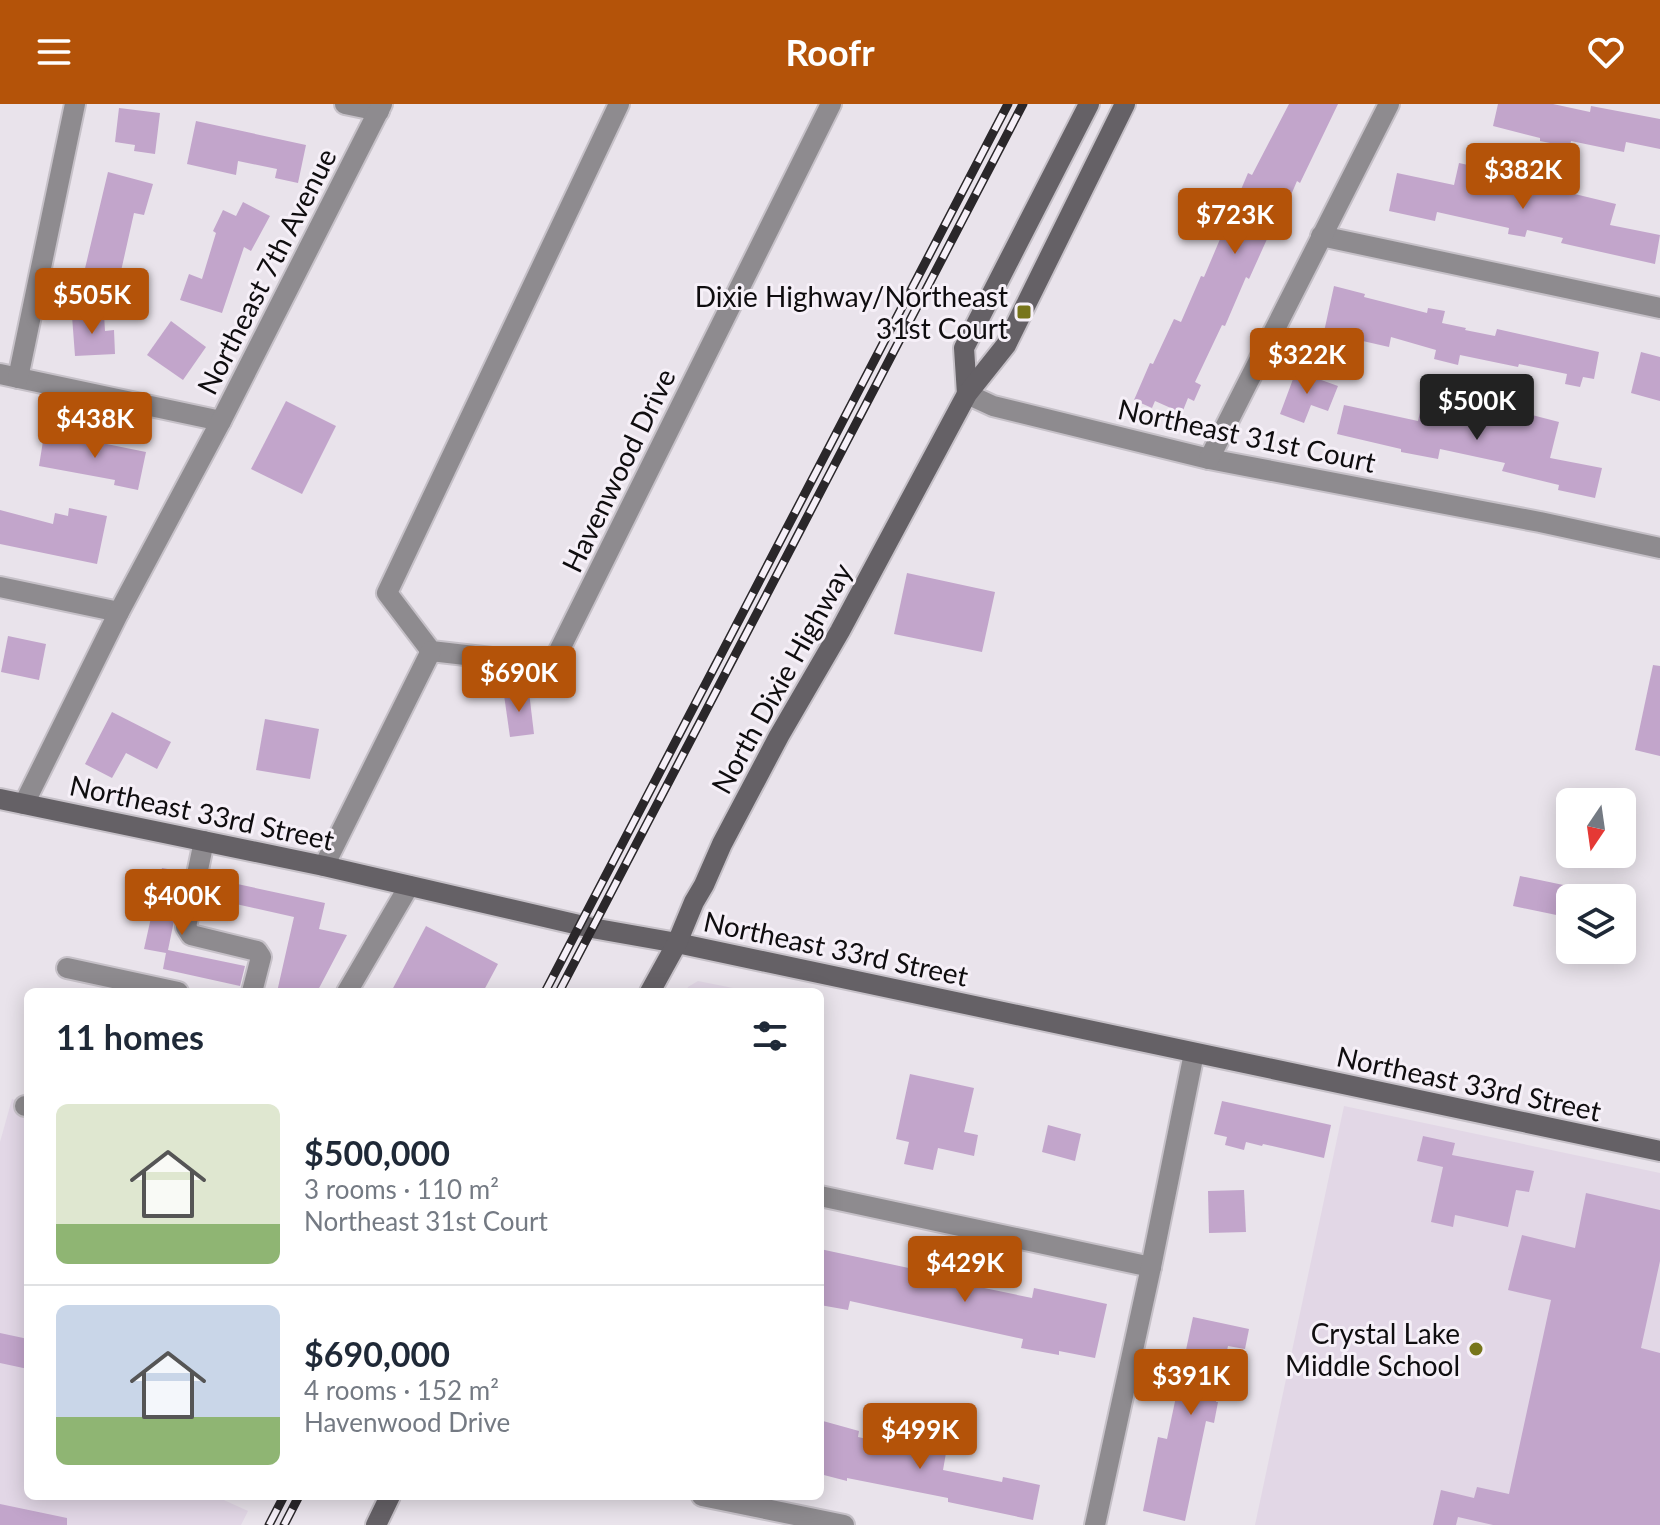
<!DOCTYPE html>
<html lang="en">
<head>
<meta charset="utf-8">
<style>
  body { margin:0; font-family:Lato,sans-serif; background:#f6f6f7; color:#1f2937; height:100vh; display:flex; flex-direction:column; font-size:30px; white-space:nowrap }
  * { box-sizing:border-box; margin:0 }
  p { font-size:26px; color:#747a83 }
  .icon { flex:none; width:44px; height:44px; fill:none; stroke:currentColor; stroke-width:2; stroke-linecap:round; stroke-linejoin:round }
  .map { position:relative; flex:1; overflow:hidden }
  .panel { position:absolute; left:24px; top:884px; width:800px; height:512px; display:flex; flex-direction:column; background:#fff; border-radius:12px; box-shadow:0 4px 20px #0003 }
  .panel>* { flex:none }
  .needle { width:52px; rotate:193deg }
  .fabs { position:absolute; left:1556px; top:684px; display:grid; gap:16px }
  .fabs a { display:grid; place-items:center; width:80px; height:80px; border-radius:12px; background:#fff; box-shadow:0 4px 20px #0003; font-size:40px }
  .price { position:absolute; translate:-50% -68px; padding:0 18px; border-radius:8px; background:#b45309; color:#fff; font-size:26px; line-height:52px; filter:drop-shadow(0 2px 4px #0008) }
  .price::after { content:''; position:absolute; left:50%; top:48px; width:24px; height:18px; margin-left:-12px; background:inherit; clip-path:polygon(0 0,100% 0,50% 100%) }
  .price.active { background:#222; color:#fff }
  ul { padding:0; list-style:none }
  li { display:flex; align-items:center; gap:24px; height:200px; padding:0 32px }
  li+li { border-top:2px solid #e0e1e3 }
  li span { display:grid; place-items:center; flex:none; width:224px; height:160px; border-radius:12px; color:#555 }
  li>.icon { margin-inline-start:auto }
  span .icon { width:96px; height:96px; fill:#fffc; stroke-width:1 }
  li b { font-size:34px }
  h2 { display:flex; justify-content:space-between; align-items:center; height:96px; padding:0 32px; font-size:34px }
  header { display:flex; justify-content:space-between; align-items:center; height:104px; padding:0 32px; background:#b45309; color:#fff; font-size:36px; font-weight:700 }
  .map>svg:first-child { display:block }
  .built { fill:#e2d7e6 }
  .building { fill:#c2a5cb }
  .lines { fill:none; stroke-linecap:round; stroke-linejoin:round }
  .street-casing { stroke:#c6c1c8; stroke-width:24 }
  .secondary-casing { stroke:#c6c1c8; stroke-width:24 }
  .street { stroke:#8e8b8f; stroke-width:20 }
  .secondary { stroke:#656166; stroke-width:20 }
  .rail-casing { stroke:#2a272a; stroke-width:9 }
  .rail { stroke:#f6f0f8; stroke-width:6; stroke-dasharray:18; stroke-linecap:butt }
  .poi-dot { fill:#77751a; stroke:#f6f0f8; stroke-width:3 }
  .labels { text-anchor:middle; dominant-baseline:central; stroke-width:6; stroke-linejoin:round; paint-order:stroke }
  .street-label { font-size:28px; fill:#0f0d0f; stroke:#f6f0f8 }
  .poi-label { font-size:28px; fill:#0f0d0f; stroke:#f6f0f8; text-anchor:end }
</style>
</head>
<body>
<header><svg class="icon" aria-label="menu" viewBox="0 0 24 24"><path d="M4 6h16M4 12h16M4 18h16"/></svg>Roofr<svg class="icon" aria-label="heart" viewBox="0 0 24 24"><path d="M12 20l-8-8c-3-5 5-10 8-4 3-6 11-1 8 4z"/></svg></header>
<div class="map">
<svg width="1660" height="1421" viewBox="0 0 1660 1421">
  <rect width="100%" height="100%" fill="#e9e3eb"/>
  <g class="built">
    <polygon points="698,877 753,888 685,888 688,883"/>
    <polygon points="12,995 28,1000 28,1392 215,1392 248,1407 241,1421 0,1421 0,1038"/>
    <polygon points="1344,1002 1660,1069 1660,1421 1255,1421"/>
  </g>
  <g class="building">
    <polygon points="1289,0 1338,0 1300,79 1297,77 1276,126 1272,124 1249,175 1246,173 1225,222 1222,221 1195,278 1201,281 1194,297 1188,294 1182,309 1155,297 1152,304 1134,296 1150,259 1153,260 1174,215 1181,218 1201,172 1204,173 1248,69 1252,71"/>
    <polygon points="1498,0 1553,0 1590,8 1591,2 1660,15 1660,45 1626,38 1624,48 1571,37 1570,43 1540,37 1540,34 1493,22"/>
    <polygon points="119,4 160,9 155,50 134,47 135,41 115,38"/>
    <polygon points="196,17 306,41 298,79 275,74 277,65 238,57 236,71 187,60"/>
    <polygon points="1459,59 1509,70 1508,74 1616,100 1610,121 1660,131 1655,160 1561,139 1563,134 1527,126 1525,133 1508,130 1509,124 1437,108 1435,117 1389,107 1397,69 1454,81"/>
    <polygon points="108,68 153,80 144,111 134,109 119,176 106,171 128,189 82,177"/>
    <polygon points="243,98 270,112 251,147 244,143 222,209 180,196 189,170 202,175 216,129 213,127 223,106 236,112"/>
    <polygon points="1334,182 1365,190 1364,193 1427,209 1428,204 1445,207 1442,219 1466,224 1465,226 1495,232 1497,225 1599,248 1594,275 1583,273 1580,283 1565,280 1567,270 1519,260 1518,263 1460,251 1458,261 1434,255 1436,246 1391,233 1389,243 1354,235 1352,244 1322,237"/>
    <polygon points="104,210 105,227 114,226 115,250 75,252 72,212"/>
    <polygon points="171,217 206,243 183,276 147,251"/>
    <polygon points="1641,248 1660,253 1660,297 1631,289"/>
    <polygon points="1296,267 1338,282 1328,307 1311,301 1304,319 1280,310"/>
    <polygon points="286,297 336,322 302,390 251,365"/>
    <polygon points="1516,300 1533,304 1532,311 1559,318 1550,354 1602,364 1595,394 1558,386 1559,381 1502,367 1505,359 1440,345 1438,355 1401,348 1401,345 1337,330 1344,301 1418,317 1421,304 1461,312 1462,309 1511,319"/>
    <polygon points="62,331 146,348 138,386 114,381 115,376 39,362 43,337 61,340"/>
    <polygon points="69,404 107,412 97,460 0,440 0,406 53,420 55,409 68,412"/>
    <polygon points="907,469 995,488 982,548 894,530"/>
    <polygon points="8,532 46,540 39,576 1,568"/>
    <polygon points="1653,561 1660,562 1660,652 1635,646"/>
    <polygon points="529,588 534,630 510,633 504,591"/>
    <polygon points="112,608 171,638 157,665 126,649 112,674 85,660"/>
    <polygon points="265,615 319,625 310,675 256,666"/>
    <polygon points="162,764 184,768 168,846 245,862 240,882 163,865 166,849 144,845"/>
    <polygon points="1520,772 1573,783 1566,813 1513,802"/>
    <polygon points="214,775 325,799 319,825 347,831 317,888 277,888 294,813 209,794"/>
    <polygon points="426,822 498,860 483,888 391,888"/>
    <polygon points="910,970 974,984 964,1028 978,1031 974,1052 938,1044 933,1066 904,1060 909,1038 896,1035"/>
    <polygon points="1222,997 1331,1021 1324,1054 1263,1040 1262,1042 1246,1038 1244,1046 1225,1041 1227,1033 1214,1030"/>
    <polygon points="1048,1021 1081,1030 1075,1057 1042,1048"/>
    <polygon points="1423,1032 1455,1039 1452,1051 1534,1067 1529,1088 1516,1086 1508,1123 1455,1111 1453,1123 1431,1118 1443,1063 1417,1057"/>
    <polygon points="1244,1086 1246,1128 1209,1129 1208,1087"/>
    <polygon points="1586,1089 1660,1106 1660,1157 1641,1244 1660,1249 1660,1421 1493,1421 1458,1413 1456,1421 1433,1421 1441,1386 1474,1394 1477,1383 1509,1390 1551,1196 1508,1186 1513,1166 1522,1131 1575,1144"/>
    <polygon points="820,1145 932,1169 931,1173 1032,1194 1034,1184 1107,1200 1095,1254 1059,1247 1059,1251 1021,1244 1023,1235 850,1197 848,1206 820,1201"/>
    <polygon points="1193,1213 1249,1225 1245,1245 1228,1242 1216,1298 1218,1298 1214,1319 1206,1317 1185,1417 1143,1407 1158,1333 1167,1335"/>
    <polygon points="0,1229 28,1235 28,1265 0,1259"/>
    <polygon points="823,1317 859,1327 858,1333 908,1344 911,1325 949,1332 943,1366 1002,1378 1003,1373 1040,1381 1033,1416 948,1398 948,1394 847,1374 847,1377 820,1370 820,1331"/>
    <polygon points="0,1400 67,1414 67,1421 0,1421"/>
  </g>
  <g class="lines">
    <g class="street-casing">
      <g id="street">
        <polyline points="345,0 379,7"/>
        <polyline points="619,0 387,489 431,547 552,561 831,0"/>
        <polyline points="1321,132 1660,204"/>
        <polyline points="0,270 221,317"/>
        <polyline points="18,274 75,0"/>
        <polyline points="967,290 993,302 1209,355 1540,418 1660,444"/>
        <polyline points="1209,355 1389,0"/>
        <polyline points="0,483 119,508"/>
        <polyline points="24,700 119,508 221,317 382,0"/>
        <polyline points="204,737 186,823 191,831 257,847 261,853 252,888"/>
        <polyline points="324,762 431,547"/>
        <polyline points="67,864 178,888"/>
        <polyline points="347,888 409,782"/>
        <polyline points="25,1002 28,1002"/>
        <polyline points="820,1092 1151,1163"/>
        <polyline points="702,1392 844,1421"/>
        <polyline points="1095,1421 1151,1163 1194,949"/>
      </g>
    </g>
    <g class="secondary-casing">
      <g id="secondary">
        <polyline points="967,290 964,244 1089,0"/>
        <polyline points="0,695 324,762 592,824 677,839 1660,1047"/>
        <polyline points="650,888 677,839 694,798 704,781 722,740 779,632 840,527 967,290 1006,241 1125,0"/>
        <polyline points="376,1421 390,1392"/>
      </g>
    </g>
    <use href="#street" class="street"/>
    <use href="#secondary" class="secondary"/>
    <g class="rail-casing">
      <g id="rail">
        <polyline points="545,888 1008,0"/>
        <polyline points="559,888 1023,0"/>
        <polyline points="269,1421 284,1392"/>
        <polyline points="284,1421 299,1392"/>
      </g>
    </g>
    <use href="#rail" class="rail"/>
  </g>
  <g class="poi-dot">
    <rect x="1016" y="200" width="16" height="16" rx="4"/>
    <circle cx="1476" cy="1245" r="8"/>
  </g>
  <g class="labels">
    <g class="street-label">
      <text transform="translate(266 167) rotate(-63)">Northeast 7th Avenue</text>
      <text transform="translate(1247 331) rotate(12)">Northeast 31st Court</text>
      <text transform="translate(618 366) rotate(-64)">Havenwood Drive</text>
      <text transform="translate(781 574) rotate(-61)">North Dixie Highway</text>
      <text transform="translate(202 708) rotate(12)">Northeast 33rd Street</text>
      <text transform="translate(836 844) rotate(12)">Northeast 33rd Street</text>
      <text transform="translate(1469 979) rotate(12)">Northeast 33rd Street</text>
    </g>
    <g class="poi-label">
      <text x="1008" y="192">Dixie Highway/Northeast<tspan x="1008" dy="32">31st Court</tspan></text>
      <text x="1460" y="1229">Crystal Lake<tspan x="1460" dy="32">Middle School</tspan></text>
    </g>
  </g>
</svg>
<div class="fabs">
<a><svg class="needle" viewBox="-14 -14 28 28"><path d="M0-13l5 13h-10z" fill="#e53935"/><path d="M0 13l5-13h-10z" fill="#747a83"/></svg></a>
<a><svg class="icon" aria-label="layers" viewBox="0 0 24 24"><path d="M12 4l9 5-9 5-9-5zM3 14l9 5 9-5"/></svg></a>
</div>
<b class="price" style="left:1523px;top:107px">$382K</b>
<b class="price" style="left:1235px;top:152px">$723K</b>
<b class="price" style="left:92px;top:232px">$505K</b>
<b class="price" style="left:1307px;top:292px">$322K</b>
<b class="price active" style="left:1477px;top:338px">$500K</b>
<b class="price" style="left:95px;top:356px">$438K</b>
<b class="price" style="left:519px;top:610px">$690K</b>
<b class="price" style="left:182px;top:833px">$400K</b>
<b class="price" style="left:965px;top:1200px">$429K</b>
<b class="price" style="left:1191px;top:1313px">$391K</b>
<b class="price" style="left:920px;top:1367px">$499K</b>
<section class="panel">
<h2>11 homes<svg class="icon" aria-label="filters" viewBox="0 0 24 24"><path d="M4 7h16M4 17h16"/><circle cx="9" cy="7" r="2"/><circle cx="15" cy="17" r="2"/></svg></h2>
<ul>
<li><span style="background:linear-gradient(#dfe7d0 75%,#8fb573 0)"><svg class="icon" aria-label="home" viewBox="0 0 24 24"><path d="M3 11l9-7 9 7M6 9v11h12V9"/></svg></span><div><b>$500,000</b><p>3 rooms · 110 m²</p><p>Northeast 31st Court</p></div></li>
<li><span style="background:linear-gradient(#c9d6e8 70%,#8fb573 0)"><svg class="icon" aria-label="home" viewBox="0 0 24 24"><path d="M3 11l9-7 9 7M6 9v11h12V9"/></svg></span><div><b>$690,000</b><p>4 rooms · 152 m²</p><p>Havenwood Drive</p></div></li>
</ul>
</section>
</div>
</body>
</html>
